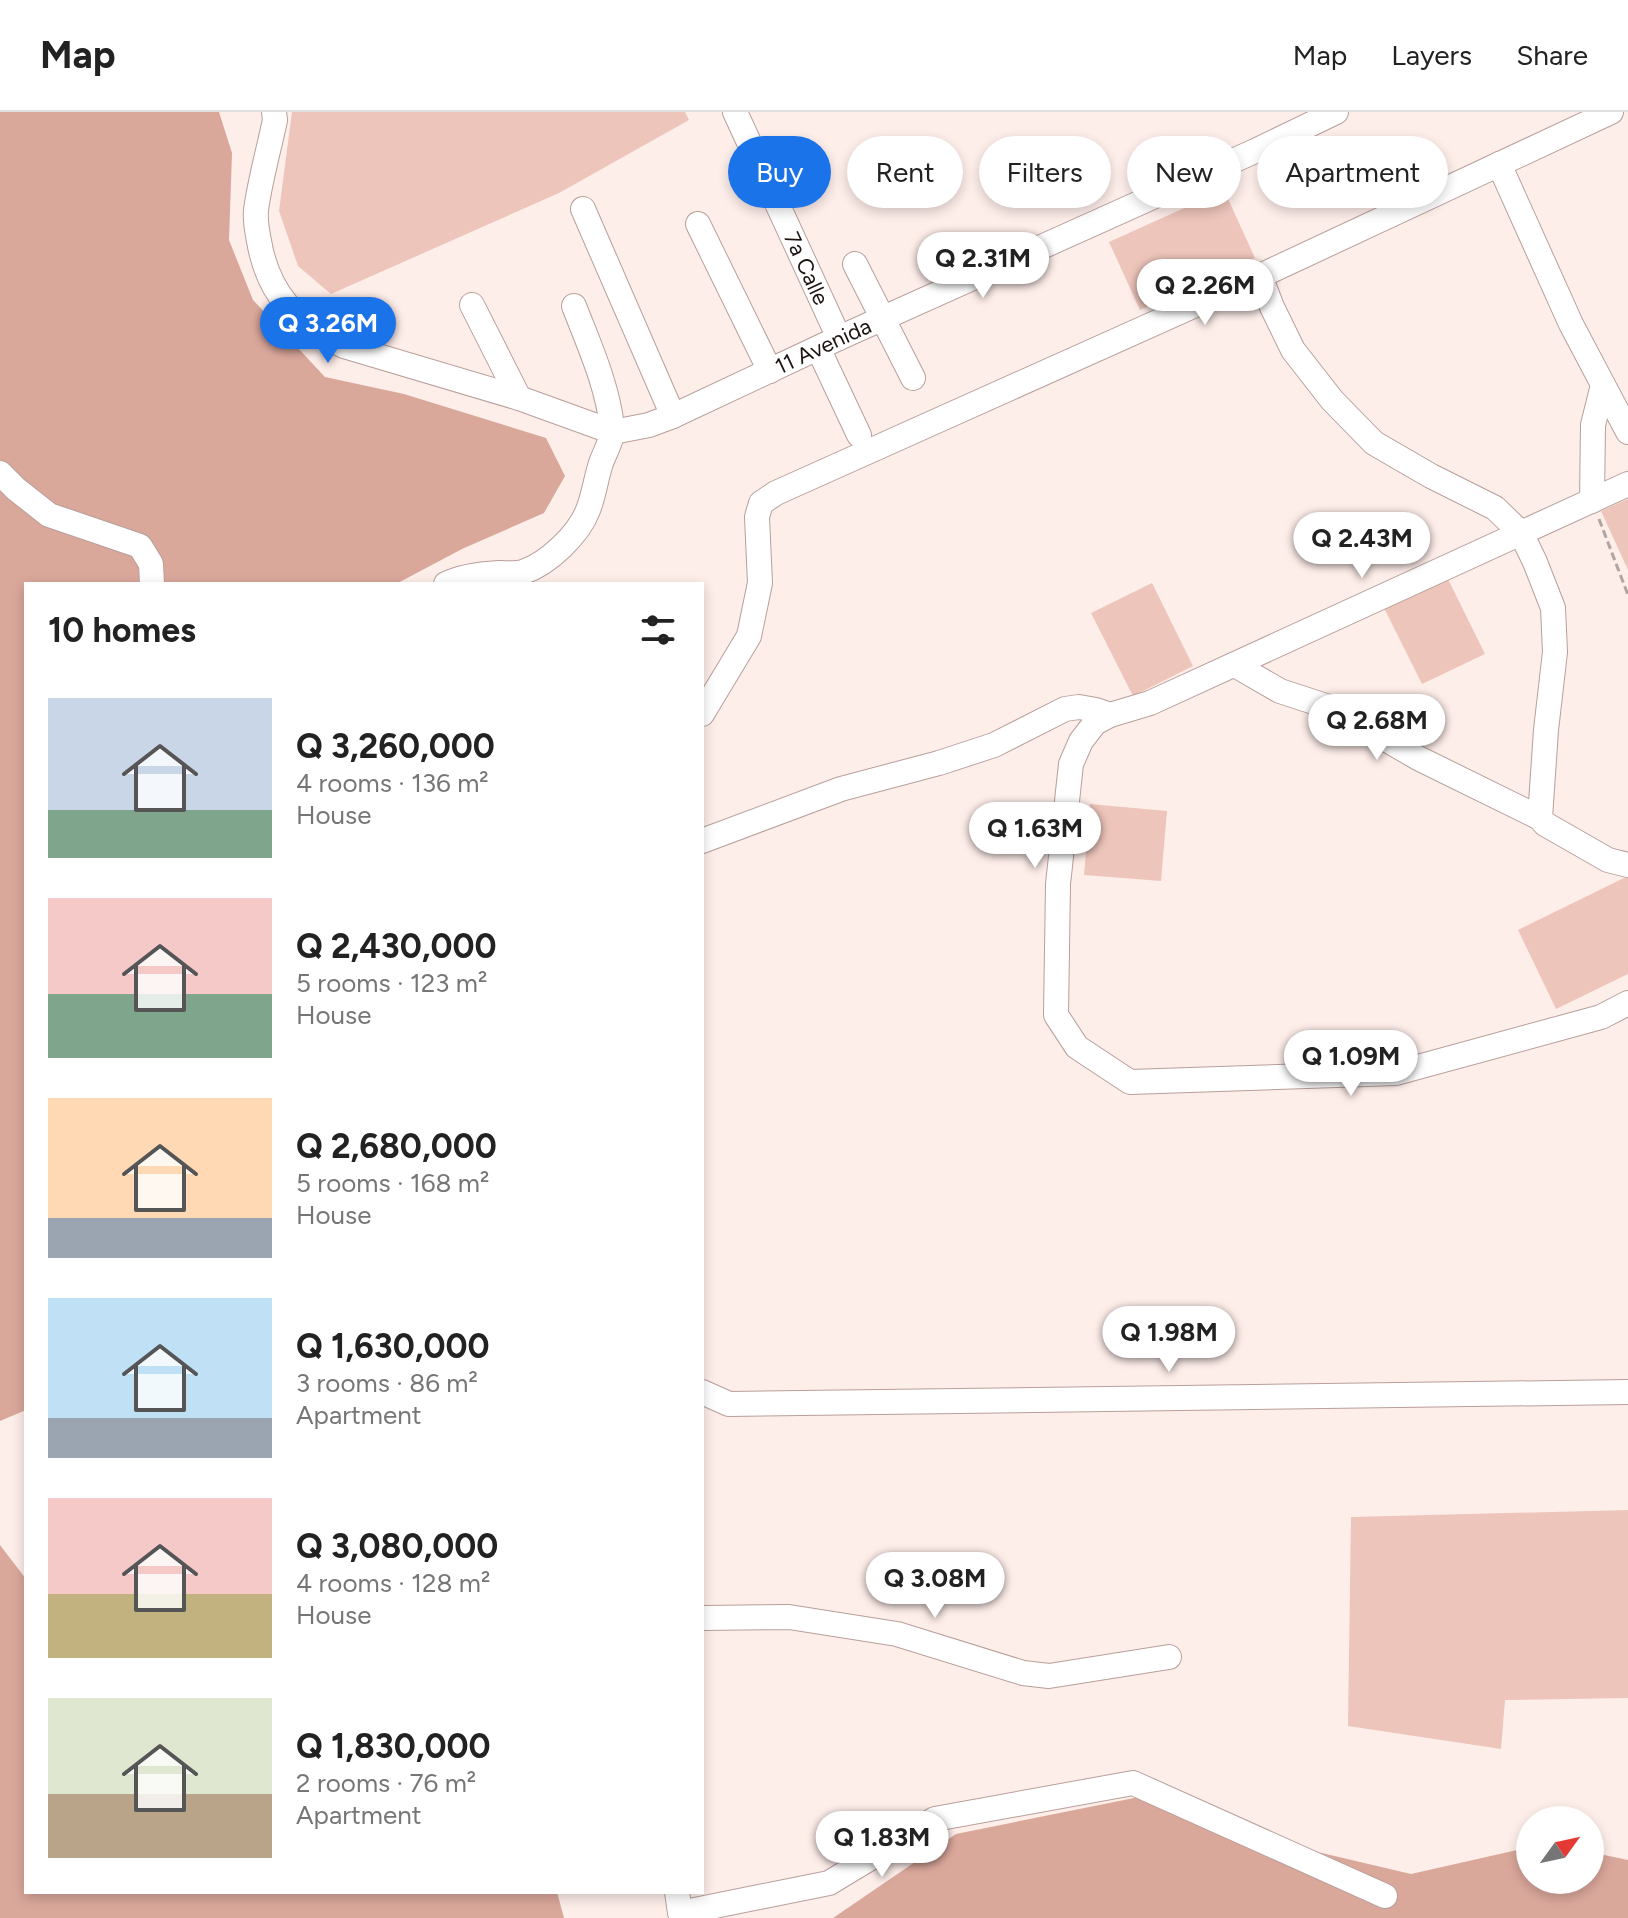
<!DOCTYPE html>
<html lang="en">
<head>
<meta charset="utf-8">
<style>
  body { margin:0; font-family:Figtree,sans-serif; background:#f6f6f6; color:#222; height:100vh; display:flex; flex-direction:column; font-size:30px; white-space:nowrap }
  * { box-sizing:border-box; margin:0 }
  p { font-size:26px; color:#767676 }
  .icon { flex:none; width:44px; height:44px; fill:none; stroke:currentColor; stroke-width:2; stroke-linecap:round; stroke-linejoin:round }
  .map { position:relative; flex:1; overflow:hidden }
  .side { position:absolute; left:24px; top:470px; width:680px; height:1312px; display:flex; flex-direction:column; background:#fff; border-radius:0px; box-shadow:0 4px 12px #0003 }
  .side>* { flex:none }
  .guide { position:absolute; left:728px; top:24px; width:760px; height:72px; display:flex; gap:16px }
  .needle { width:52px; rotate:57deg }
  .buttons { position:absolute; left:1516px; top:1694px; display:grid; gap:16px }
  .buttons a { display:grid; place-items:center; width:88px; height:88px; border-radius:50%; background:#fff; box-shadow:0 4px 12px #0003; font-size:40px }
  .price { position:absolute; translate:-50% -68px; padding:0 18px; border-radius:28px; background:#fff; color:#222; font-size:26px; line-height:52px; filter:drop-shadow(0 2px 4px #0008) }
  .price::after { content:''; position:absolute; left:50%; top:48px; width:24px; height:18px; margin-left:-12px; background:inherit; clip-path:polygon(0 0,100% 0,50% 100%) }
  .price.on { background:#1a73e8; color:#fff }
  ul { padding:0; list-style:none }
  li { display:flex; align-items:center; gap:24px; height:200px; padding:0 24px }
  li span { display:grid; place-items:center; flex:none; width:224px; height:160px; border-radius:0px; color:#555 }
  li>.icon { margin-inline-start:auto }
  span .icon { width:96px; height:96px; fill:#fffc; stroke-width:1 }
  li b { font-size:34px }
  h2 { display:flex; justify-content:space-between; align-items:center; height:96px; padding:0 24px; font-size:34px }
  .pill { padding:0 28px; border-radius:36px; background:#fff; box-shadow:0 4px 12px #0003; font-size:28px; line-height:72px }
  .pill.on { background:#1a73e8; color:#fff }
  header { display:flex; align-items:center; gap:48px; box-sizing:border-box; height:112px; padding:0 40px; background:#fff; border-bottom:2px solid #e0e0e0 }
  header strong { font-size:38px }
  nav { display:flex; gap:44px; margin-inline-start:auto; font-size:28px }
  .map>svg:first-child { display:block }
  .green { fill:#edc5bb }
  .forest { fill:#daa79b }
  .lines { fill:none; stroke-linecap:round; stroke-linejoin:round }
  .minor-casing { stroke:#b89f9a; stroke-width:26 }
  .path { stroke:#b2a4a1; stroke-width:3; stroke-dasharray:8 4; stroke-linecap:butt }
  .minor { stroke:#fff; stroke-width:24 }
  .labels { text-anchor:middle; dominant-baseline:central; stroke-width:6; stroke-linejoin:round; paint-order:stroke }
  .street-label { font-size:22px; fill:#1d1412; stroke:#fff }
</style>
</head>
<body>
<header>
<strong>Map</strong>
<nav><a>Map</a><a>Layers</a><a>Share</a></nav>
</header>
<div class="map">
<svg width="1628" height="1806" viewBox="0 0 1628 1806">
  <rect width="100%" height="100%" fill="#feeeea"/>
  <g class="green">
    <polygon points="292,0 685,0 689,8 559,81 331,182 298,154 279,99"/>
    <polygon points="1224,78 1255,146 1140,198 1109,130"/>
    <polygon points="1628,387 1628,458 1601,399"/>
    <polygon points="1446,463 1485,542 1422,572 1383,494"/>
    <polygon points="1152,471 1193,554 1133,584 1091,501"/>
    <polygon points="1090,692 1167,699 1161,769 1084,763"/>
    <polygon points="1628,764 1628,862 1556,897 1518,818"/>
    <polygon points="1628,1398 1628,1586 1505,1588 1501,1637 1348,1614 1351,1405"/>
  </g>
  <g class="forest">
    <polygon points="0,0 219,0 232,41 229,128 253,188 325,265 404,282 546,326 565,364 544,401 462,437 396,472 26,472 26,1298 0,1309"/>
    <polygon points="0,1433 26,1467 26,1780 557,1780 564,1806 0,1806"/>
    <polygon points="1139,1685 1275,1730 1411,1762 1530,1735 1530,1768 1590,1768 1590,1740 1628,1748 1628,1806 833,1806 956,1722"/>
  </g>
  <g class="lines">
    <g class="minor-casing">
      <g id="minor">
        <path d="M274,0L275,8C269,37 260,68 256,98C255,108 257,119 259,129C268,182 296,211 344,234L519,286L613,320"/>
        <path id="s1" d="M735,0L839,226"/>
        <polyline points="1499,52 1571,212 1628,320"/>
        <polyline points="583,97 673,304"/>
        <polyline points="698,112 770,259"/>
        <polyline points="855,152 913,266"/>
        <polyline points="1260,164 1272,195 1293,238 1332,288 1374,331 1431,364 1495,396 1521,421 1535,450 1553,496 1555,540 1546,618 1540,706 1545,712 1608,748 1628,753"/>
        <polyline points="472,193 519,286"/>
        <polyline points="818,236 859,323"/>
        <path id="s2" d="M613,320L649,313L673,304L839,226L1255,39L1336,0"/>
        <polyline points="0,361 16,377 49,403 140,434 151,452 152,472"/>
        <polyline points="1628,372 1150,591 1110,603 1095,611 1081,629 1071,652 1058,772 1056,903 1077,935 1130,970 1396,961 1601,905 1628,891"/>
        <polyline points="1592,389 1593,313 1603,273"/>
        <path d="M446,472C462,464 481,462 499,461C507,461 516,462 523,460C548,452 579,422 588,398C594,383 596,366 601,351C605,340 613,327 612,316C608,274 589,233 574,194"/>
        <polyline points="1235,553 1280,579 1332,596 1418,646 1540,706"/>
        <polyline points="702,602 749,524 760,471 757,405 761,391 776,381 1260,164 1611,0"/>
        <polyline points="702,729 841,677 939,651 994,633 1065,597 1079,595 1096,598 1110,603"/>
        <polyline points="702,1280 729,1292 1628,1280"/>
        <polyline points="702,1506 789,1505 897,1522 1023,1561 1049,1564 1169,1545"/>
        <polyline points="677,1780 680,1801 829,1771 935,1707 1133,1671 1385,1784"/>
      </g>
    </g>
    <polyline class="path" points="1599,407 1628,483"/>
    <use href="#minor" class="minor"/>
  </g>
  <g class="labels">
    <g class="street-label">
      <text stroke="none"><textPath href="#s1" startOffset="172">7a Calle</textPath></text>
      <text stroke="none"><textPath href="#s2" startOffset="228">11 Avenida</textPath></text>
    </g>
  </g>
</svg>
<div class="buttons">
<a><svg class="needle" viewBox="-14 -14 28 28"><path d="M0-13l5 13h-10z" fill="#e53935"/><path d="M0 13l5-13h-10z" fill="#767676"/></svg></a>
</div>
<b class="price" style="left:983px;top:188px">Q 2.31M</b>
<b class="price" style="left:1205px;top:215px">Q 2.26M</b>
<b class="price on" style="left:328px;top:253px">Q 3.26M</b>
<b class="price" style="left:1362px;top:468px">Q 2.43M</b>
<b class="price" style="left:1377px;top:650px">Q 2.68M</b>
<b class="price" style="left:1035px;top:758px">Q 1.63M</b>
<b class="price" style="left:1351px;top:986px">Q 1.09M</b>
<b class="price" style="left:1169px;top:1262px">Q 1.98M</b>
<b class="price" style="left:935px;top:1508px">Q 3.08M</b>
<b class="price" style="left:882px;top:1767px">Q 1.83M</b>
<div class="guide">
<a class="pill on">Buy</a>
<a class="pill">Rent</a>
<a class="pill">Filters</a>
<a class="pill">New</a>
<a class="pill">Apartment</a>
</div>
<section class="side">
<h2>10 homes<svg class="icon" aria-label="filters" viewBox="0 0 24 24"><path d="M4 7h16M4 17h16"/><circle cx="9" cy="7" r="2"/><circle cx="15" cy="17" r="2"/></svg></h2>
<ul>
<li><span style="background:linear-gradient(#c9d6e8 70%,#7fa58c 0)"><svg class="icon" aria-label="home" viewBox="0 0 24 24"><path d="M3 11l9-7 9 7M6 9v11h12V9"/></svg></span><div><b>Q 3,260,000</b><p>4 rooms · 136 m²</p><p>House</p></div></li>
<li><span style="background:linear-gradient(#f6c9c9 60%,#7fa58c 0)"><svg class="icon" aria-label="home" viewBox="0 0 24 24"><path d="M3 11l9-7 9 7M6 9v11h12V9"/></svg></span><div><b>Q 2,430,000</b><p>5 rooms · 123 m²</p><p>House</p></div></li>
<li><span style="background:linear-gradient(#ffd9b3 75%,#9aa5b1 0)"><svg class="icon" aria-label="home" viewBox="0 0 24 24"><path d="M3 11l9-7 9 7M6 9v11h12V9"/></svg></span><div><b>Q 2,680,000</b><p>5 rooms · 168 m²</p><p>House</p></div></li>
<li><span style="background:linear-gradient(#bfe0f5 75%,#9aa5b1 0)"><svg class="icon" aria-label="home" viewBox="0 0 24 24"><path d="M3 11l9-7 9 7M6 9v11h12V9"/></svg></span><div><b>Q 1,630,000</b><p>3 rooms · 86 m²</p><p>Apartment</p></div></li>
<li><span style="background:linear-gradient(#f6c9c9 60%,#c2b280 0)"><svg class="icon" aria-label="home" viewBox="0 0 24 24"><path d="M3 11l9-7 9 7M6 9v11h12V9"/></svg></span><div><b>Q 3,080,000</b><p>4 rooms · 128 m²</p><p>House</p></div></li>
<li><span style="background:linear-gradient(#dfe7d0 60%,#b9a48a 0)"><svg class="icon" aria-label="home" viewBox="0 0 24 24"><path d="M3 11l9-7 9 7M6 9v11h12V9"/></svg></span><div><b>Q 1,830,000</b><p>2 rooms · 76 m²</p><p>Apartment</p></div></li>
</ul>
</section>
</div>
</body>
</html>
